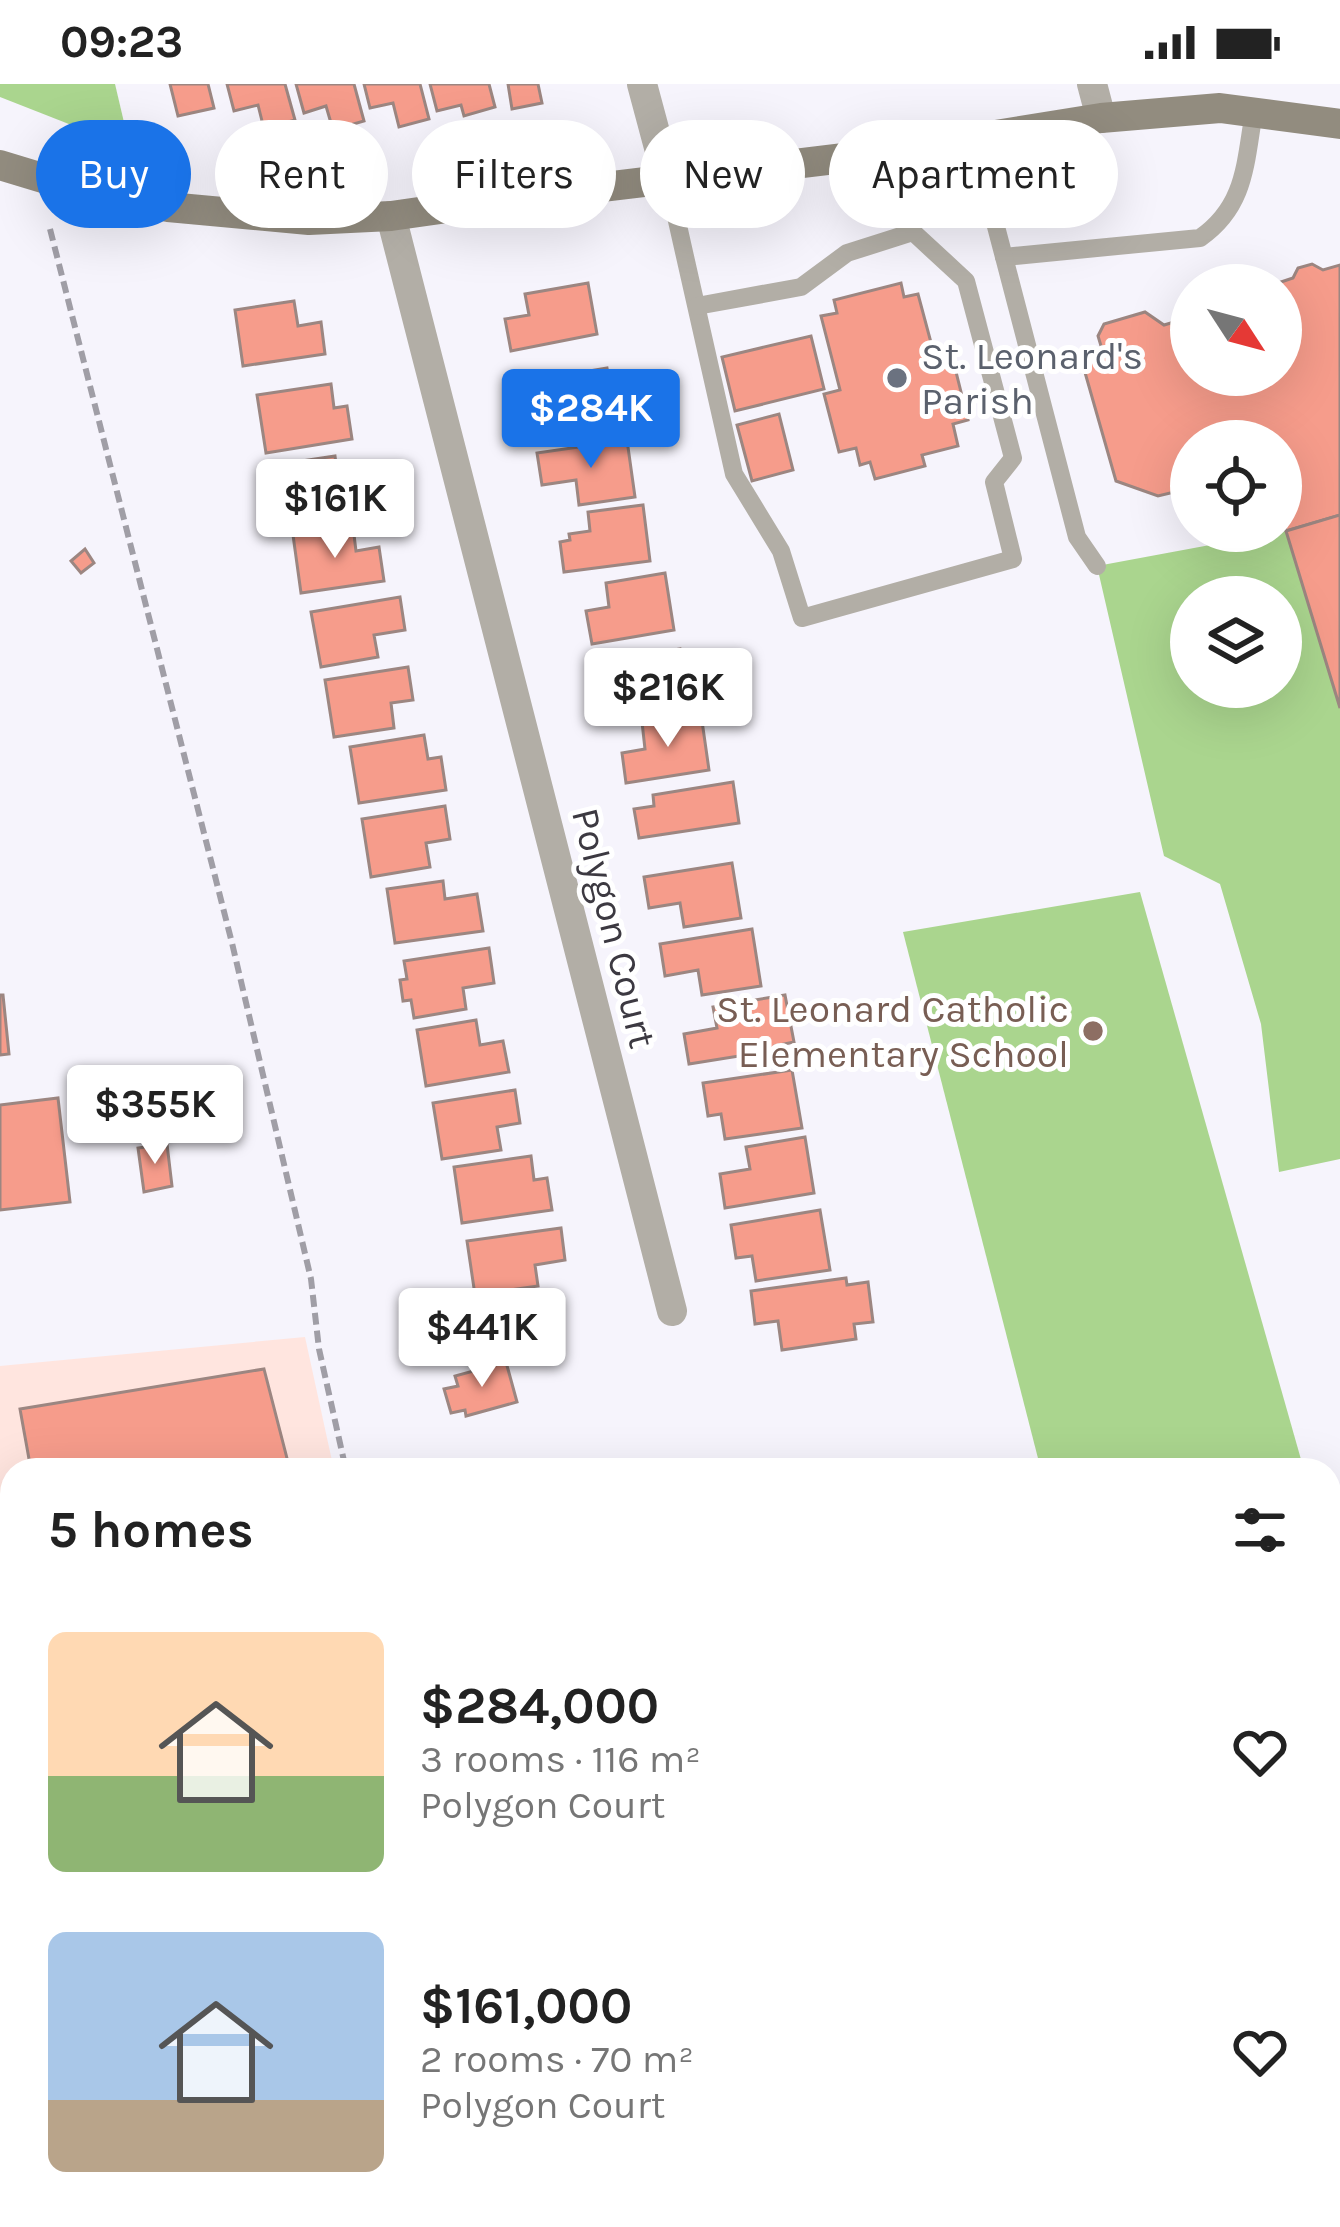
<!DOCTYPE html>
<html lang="en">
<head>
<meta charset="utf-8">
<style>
  body { margin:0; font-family:Karla,sans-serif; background:#f6f6f6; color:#222; height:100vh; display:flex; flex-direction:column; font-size:45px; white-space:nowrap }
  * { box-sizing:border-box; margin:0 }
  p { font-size:39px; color:#767676 }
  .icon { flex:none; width:66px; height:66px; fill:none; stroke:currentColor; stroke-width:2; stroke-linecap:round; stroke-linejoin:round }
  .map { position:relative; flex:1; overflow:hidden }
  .details { position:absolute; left:0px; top:1374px; width:1341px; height:771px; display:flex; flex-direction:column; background:#fff; border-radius:36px 36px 0 0; box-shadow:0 12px 48px #0002 }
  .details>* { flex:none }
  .hud { position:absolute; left:36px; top:36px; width:1269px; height:108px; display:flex; gap:24px }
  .needle { width:78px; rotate:126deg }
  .fabs { position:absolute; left:1170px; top:180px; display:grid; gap:24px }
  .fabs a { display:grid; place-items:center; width:132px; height:132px; border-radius:50%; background:#fff; box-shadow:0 12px 48px #0002; font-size:60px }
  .price { position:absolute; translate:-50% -102px; padding:0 27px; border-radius:12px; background:#fff; color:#222; font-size:39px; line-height:78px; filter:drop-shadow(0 3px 6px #0008) }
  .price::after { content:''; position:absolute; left:50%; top:72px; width:36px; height:27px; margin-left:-18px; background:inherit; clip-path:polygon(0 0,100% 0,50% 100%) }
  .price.active { background:#1a73e8; color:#fff }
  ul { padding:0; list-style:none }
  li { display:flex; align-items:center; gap:36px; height:300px; padding:0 48px }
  li span { display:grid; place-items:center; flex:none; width:336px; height:240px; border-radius:18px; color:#555 }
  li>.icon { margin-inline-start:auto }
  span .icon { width:144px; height:144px; fill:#fffc; stroke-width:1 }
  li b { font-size:51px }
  h2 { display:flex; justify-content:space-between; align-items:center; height:144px; padding:0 48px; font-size:51px }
  .chip { padding:0 42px; border-radius:54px; background:#fff; box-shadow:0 12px 48px #0002; font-size:42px; line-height:108px }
  .chip.active { background:#1a73e8; color:#fff }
  .status { display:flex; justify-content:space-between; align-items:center; height:84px; padding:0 60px; background:#fff; direction:ltr }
  .status svg { height:33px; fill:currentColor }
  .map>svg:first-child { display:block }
  .commercial { fill:#ffe5df }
  .green { fill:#aad58e; fill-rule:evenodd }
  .building { fill:#f69c8b; stroke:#9c8681; stroke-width:3 }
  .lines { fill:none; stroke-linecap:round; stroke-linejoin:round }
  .path { stroke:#a09ea6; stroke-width:6; stroke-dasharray:12 6; stroke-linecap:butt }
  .lane { stroke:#b2aea6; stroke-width:18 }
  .street { stroke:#b2aea6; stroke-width:30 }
  .secondary { stroke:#928c7f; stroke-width:30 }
  .worship-dot { fill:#6b7280; stroke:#fff; stroke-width:4.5 }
  .education-dot { fill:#8d6e63; stroke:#fff; stroke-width:4.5 }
  .labels { text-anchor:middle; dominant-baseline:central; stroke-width:10; stroke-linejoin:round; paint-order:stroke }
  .worship-label { font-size:39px; fill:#5b616d; stroke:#fff; text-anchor:start }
  .street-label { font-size:39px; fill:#3c3941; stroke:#fff }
  .education-label { font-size:39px; fill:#785e54; stroke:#fff; text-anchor:end }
</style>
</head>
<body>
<div class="status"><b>09:23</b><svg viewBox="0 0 49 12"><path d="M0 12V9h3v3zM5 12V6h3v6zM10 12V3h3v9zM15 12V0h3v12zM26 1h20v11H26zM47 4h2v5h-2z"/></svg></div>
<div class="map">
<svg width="1340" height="2143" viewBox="0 0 1340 2143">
  <rect width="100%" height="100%" fill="#f6f4fc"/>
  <polygon class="commercial" points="305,1253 334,1386 12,1386 12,1618 0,1584 0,1282"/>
  <g class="green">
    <polygon points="0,0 115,0 130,64 0,13"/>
    <path d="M1286,447L1340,624V1075L1279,1088L1261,940L1220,800L1164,772L1097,482ZM1191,513H1281V603H1191Z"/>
    <polygon points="1140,808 1304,1386 1041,1386 903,848"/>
    <polygon points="584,2133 802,2133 810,2143 595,2143"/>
  </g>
  <g class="building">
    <polygon points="170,0 208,0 214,24 178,32"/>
    <polygon points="227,0 285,0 295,36 264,45 258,21 234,27"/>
    <polygon points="296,0 354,0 364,37 333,46 326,22 304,29"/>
    <polygon points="364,0 420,0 429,35 399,43 393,19 370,24"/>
    <polygon points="430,0 489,0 495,23 464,32 461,21 437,27"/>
    <polygon points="508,0 538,0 542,19 512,25"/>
    <polygon points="1312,180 1323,186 1340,181 1340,431 1286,447 1281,430 1281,357 1191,357 1191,404 1158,412 1116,397 1082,278 1104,272 1098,252 1104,240 1145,228 1164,241 1191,233 1191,291 1281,291 1281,201 1272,201 1293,194 1298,184"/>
    <polygon points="588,199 597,250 511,267 505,235 529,231 525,210"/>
    <polygon points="901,199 904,213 918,210 937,281 953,276 968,336 953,340 958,362 922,371 925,382 875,395 870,378 860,381 856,364 839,368 824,310 840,306 821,232 837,229 834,216"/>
    <polygon points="294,217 298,242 321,238 325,270 243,282 235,226"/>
    <polygon points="811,252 824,305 735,327 722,273"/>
    <polygon points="607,284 616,338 559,347 555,323 524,328 519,299"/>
    <polygon points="331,300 334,324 347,322 352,355 266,369 257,311"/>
    <polygon points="779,330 793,386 752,397 737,341"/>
    <polygon points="627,356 635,413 579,421 576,396 542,401 537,369"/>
    <polygon points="335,372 338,396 360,393 365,427 284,438 275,381"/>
    <polygon points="643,421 650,477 564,488 560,458 570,456 569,450 590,447 588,428"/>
    <polygon points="1340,431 1340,624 1286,447"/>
    <polygon points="353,443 356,467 379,463 384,497 301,509 293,451"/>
    <polygon points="85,465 94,479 81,489 71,477"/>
    <polygon points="665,489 674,546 592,560 586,527 609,523 606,499"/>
    <polygon points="400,513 405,546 374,551 378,573 321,583 311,528"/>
    <polygon points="680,565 689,624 615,635 611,610 597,612 592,579"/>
    <polygon points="408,583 413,616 391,619 394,644 334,653 325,596"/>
    <polygon points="701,630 709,686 626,699 622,669 645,665 642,638"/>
    <polygon points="424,651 428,675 441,673 446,706 359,719 350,663"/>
    <polygon points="733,698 739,739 639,754 634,725 654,722 653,711"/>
    <polygon points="445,722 450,755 426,759 430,783 371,793 362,735"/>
    <polygon points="732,779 741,834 684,843 680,819 649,824 644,793"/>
    <polygon points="443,797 445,815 477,810 483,847 395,859 387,805"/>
    <polygon points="752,845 761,902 702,911 698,886 665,892 660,860"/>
    <polygon points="489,864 494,899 463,904 466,925 414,934 411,916 403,917 400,896 407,895 404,877"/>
    <polygon points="0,911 3,911 9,970 0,971"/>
    <polygon points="785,911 794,958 775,962 776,966 689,980 684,950 717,944 713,923"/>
    <polygon points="476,936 480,961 503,957 509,988 426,1002 417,946"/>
    <polygon points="792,986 802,1044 725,1055 721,1030 708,1032 703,999"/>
    <polygon points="515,1006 520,1039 497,1043 501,1066 442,1075 433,1019"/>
    <polygon points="58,1014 70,1118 0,1126 0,1021"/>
    <polygon points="805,1053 814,1109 725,1124 720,1090 750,1085 746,1063"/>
    <polygon points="167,1060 172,1102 144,1108 138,1064"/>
    <polygon points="531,1072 534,1096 547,1094 552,1126 462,1139 454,1083"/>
    <polygon points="820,1126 830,1186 756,1197 752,1172 736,1174 731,1141"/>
    <polygon points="561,1144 565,1176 535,1181 538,1202 475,1211 467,1157"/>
    <polygon points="846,1194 847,1201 868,1198 873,1238 854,1240 856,1255 782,1266 778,1237 755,1240 751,1207"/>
    <polygon points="506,1278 517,1318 466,1332 465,1326 451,1329 444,1305 458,1302 455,1292"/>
    <polygon points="264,1285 290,1386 31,1386 20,1325"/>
    <polygon points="1340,1810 1340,1870 1335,1871 1329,1853 1329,1813"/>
    <polygon points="1338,2047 1340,2096 1329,2098 1329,2049"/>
    <polygon points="1340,2110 1340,2143 1279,2143 1278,2133 1329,2133 1329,2112"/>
    <polygon points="162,2133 264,2133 265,2138 262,2143 164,2143"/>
    <rect x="1073" y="2133" width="54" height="10"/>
  </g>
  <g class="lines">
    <g class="path">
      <polyline points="50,145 232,859 311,1195 319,1265 346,1386"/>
      <polyline points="686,2133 694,2143"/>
    </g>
    <g class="lane">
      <path d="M973,55L1004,173L1200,154C1246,122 1245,79 1254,28"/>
      <polyline points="668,97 734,390 781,467 802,534 1013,475 994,398 1013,374 966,197 913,148 902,66"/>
      <polyline points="1004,173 1077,453 1097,482"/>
      <polyline points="697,222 801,203 847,169 913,148"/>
    </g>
    <g class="street">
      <polyline points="642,0 668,97"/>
      <polyline points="1092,0 1101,34"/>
      <polyline points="391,132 672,1227"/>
      <polyline points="0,1885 12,1949"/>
      <polyline points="38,2133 39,2143"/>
    </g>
    <g class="secondary">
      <polyline points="0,81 102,112 168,123 309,136 391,132 545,110 877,70 1101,34 1220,24 1340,40"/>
      <polyline points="1329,1637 1340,1635"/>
      <polyline points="0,1841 12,1840"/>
    </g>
  </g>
  <circle class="worship-dot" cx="897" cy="294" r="12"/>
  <circle class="education-dot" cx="1093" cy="947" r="12"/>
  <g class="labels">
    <g class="worship-label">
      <text x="921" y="272">St. Leonard's<tspan x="921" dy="45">Parish</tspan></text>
    </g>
    <g class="street-label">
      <text transform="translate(614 844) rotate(76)">Polygon Court</text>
    </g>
    <g class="education-label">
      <text x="1069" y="925">St. Leonard Catholic<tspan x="1069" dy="45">Elementary School</tspan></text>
    </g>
  </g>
</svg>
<div class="fabs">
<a><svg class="needle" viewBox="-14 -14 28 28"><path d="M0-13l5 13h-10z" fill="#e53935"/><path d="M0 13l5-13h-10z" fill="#767676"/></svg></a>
<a><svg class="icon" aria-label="locate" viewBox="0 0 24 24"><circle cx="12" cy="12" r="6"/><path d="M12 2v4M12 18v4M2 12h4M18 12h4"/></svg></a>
<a><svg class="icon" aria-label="layers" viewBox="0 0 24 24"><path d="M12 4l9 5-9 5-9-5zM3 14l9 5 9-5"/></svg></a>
</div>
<b class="price active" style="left:591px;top:387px">$284K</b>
<b class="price" style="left:335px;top:477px">$161K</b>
<b class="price" style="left:668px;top:666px">$216K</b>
<b class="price" style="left:155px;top:1083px">$355K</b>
<b class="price" style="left:482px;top:1306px">$441K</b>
<div class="hud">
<a class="chip active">Buy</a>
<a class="chip">Rent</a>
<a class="chip">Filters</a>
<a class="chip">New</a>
<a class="chip">Apartment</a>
</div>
<section class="details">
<h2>5 homes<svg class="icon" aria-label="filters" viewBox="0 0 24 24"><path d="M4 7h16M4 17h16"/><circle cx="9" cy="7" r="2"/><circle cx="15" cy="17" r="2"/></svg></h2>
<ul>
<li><span style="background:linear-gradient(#ffd9b3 60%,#8fb573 0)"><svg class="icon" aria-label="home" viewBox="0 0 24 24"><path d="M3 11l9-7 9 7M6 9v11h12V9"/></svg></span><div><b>$284,000</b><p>3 rooms · 116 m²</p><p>Polygon Court</p></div><svg class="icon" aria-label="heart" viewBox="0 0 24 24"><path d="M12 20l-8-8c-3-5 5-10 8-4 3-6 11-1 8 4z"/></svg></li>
<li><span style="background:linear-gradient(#a9c7e8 70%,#b9a48a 0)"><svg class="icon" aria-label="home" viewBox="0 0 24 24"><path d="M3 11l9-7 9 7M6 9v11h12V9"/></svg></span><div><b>$161,000</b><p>2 rooms · 70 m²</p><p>Polygon Court</p></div><svg class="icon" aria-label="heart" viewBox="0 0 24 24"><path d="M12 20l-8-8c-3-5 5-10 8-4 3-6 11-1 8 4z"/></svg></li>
</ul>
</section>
</div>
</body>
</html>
